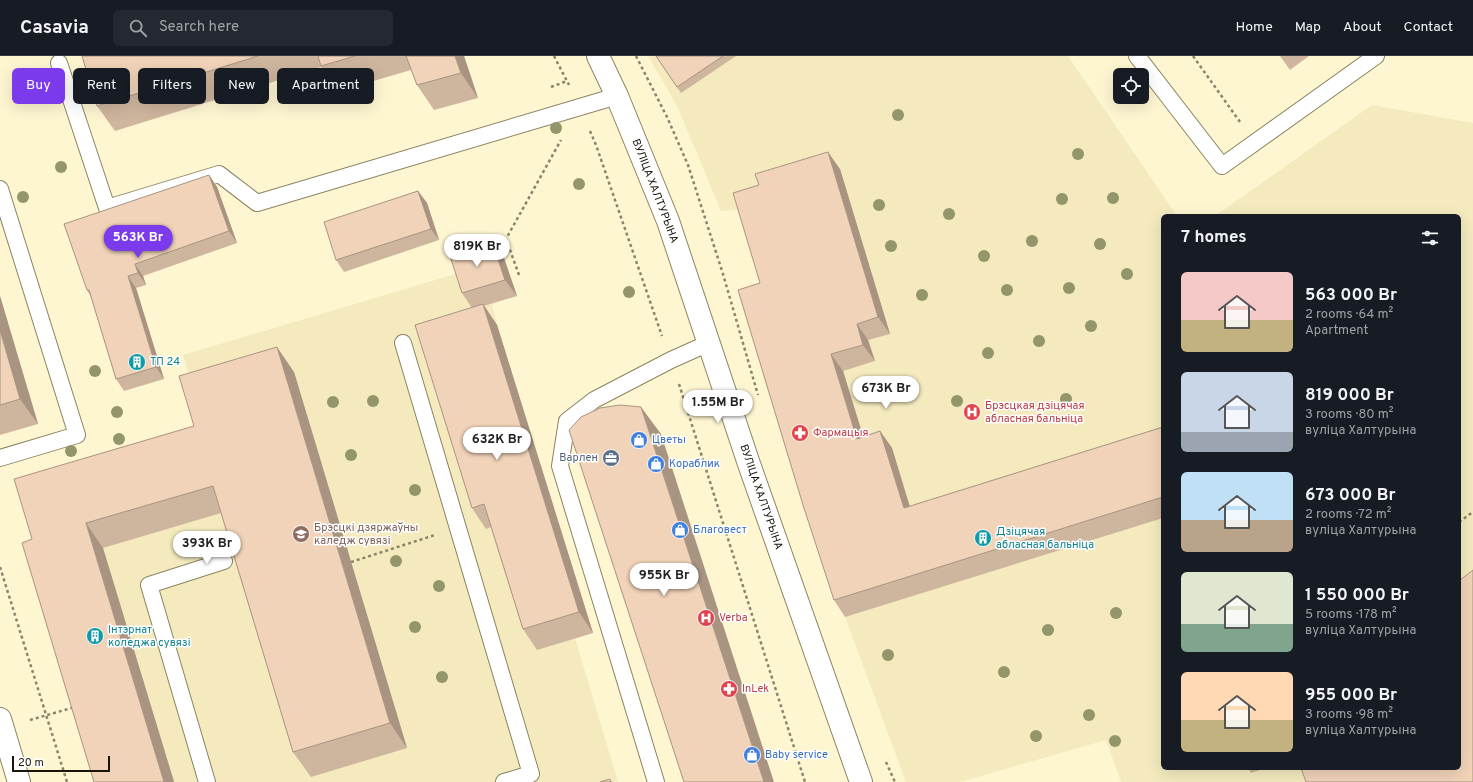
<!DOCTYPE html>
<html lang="en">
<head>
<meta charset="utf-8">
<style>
  body { margin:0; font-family:Overpass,sans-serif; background:#242831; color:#f1f3f6; height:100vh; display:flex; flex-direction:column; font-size:15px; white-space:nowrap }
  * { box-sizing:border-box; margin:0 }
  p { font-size:13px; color:#9ea1a6 }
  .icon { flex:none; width:22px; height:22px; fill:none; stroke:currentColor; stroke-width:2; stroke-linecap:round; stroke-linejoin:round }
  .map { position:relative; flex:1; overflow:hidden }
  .details { position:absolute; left:1161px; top:158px; width:300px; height:556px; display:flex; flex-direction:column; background:#171b24; border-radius:6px; box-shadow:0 4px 16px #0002 }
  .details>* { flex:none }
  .hud { position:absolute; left:12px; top:12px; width:380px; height:36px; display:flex; gap:8px }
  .buttons { position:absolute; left:1113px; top:12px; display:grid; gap:8px }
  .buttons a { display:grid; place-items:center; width:36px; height:36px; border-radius:6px; background:#171b24; box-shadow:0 4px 16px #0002; font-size:20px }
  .scale { position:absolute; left:12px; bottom:10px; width:98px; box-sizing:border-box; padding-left:4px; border:2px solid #191609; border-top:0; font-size:11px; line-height:14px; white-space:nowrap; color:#191609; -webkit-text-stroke:3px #fff; paint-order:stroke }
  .price { position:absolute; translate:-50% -34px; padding:0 9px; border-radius:14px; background:#fff; color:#222; font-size:13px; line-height:26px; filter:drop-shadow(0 1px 2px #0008) }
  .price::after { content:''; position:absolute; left:50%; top:24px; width:12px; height:9px; margin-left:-6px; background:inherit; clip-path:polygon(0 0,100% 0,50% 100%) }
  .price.active { background:#7c3aed; color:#fff }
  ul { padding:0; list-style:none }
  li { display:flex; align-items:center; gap:12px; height:100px; padding:0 20px }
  li span { display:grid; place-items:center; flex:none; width:112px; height:80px; border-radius:6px; color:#555 }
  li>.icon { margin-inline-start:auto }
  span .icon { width:48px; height:48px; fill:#fffc; stroke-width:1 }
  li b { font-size:17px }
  h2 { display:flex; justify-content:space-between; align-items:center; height:48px; padding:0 20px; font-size:17px }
  .pill { padding:0 14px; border-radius:6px; background:#171b24; box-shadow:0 4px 16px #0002; font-size:14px; line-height:36px }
  .pill.active { background:#7c3aed; color:#fff }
  header { display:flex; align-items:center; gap:24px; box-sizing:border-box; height:56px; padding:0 20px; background:#171b24; border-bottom:1px solid #363941 }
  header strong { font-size:19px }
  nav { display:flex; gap:22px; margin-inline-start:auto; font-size:14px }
  .search { width:280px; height:36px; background:#242831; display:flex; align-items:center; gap:10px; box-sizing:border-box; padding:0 14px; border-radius:6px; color:#9ea1a6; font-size:15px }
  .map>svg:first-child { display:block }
  .built { fill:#f4eabe }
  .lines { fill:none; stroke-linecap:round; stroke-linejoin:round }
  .lane-casing { stroke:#8b8462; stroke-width:18 }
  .street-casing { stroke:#8b8462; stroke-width:24 }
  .path { stroke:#8a846c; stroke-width:2.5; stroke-dasharray:3 3; stroke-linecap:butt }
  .lane { stroke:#fff; stroke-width:16 }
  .street { stroke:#fff; stroke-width:22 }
  .tree { fill:#93966a }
  .wall { fill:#ceb59e }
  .shaded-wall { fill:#a89481 }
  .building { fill:#f0d3b8; stroke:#a89481 }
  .labels { text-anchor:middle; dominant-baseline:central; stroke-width:3; stroke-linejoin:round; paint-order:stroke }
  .street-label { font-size:11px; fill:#191609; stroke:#fff }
  .culture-label { font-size:11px; fill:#0d838f; stroke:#fff; text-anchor:start }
  .health-label { font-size:11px; fill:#be3a42; stroke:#fff; text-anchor:start }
  .shop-label { font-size:11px; fill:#366cbe; stroke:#fff; text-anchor:start }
  .service-label { font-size:11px; fill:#4e5e75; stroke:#fff; text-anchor:end }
  .education-label { font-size:11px; fill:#785e54; stroke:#fff; text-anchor:start }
</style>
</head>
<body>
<header>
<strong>Casavia</strong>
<div class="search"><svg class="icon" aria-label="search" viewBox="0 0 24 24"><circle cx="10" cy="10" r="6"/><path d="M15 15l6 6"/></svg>Search here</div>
<nav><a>Home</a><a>Map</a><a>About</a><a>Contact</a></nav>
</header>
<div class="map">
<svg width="1473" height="726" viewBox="0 0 1473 726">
  <rect width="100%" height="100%" fill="#fef6d1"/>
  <g class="built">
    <polygon points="648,0 1068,0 1177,160 1163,160 1163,712 1459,712 1459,160 1215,160 1372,49 1473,67 1473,726 1121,726 1106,684 960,726 906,726 845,561 814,465 771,244 744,153 721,155 677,50"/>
    <polygon points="462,216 474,254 492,248 497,269 593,577 575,582 618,726 105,726 40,512 212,395 183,299"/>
  </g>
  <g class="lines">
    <g class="lane-casing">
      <g id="lane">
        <polyline points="1137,0 1222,110 1376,0"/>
        <polyline points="59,7 107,152 219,118 257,147 617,40"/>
        <polyline points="0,133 77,379 0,402"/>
        <polyline points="403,287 531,718 504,726"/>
        <polyline points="207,726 149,529 224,505"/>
        <polyline points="656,726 560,410 567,365 594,344 671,304 709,287"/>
      </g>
    </g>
    <g class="street-casing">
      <g id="street">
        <polyline points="598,0 617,40 668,165 749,408 861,726"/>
        <polyline points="0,663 19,726"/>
      </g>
    </g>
    <g class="path">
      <polyline points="554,0 569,29"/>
      <polyline points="636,0 667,61 688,109 723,218 758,339"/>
      <polyline points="1193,0 1240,66"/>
      <polyline points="551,31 567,25"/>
      <polyline points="590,75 596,89 662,280"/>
      <polyline points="519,219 506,183 561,84"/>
      <polyline points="679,328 805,726"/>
      <polyline points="1459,466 1473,456"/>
      <polyline points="351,506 435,479"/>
      <polyline points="0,511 67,726"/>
      <polyline points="30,664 75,651"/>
      <polyline points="886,706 895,726"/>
    </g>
    <use href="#lane" class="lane"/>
    <use href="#street" class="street"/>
  </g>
  <g class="tree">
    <circle cx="23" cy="36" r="6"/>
    <circle cx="898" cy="59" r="6"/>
    <circle cx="556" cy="72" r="6"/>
    <circle cx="1078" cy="98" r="6"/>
    <circle cx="61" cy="111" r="6"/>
    <circle cx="579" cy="128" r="6"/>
    <circle cx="23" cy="141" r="6"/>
    <circle cx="1113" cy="142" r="6"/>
    <circle cx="1062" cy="143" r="6"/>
    <circle cx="879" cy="149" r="6"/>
    <circle cx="949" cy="158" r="6"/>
    <circle cx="1032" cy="185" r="6"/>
    <circle cx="1100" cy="188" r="6"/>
    <circle cx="891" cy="190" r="6"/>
    <circle cx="984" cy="200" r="6"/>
    <circle cx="1127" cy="218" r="6"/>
    <circle cx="1069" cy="232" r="6"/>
    <circle cx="1007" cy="234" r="6"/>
    <circle cx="629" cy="236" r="6"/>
    <circle cx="922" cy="239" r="6"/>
    <circle cx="1091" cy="270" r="6"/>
    <circle cx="1039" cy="285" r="6"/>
    <circle cx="988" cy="297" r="6"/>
    <circle cx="95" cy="315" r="6"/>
    <circle cx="1066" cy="343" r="6"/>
    <circle cx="373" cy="345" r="6"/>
    <circle cx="957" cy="345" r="6"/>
    <circle cx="333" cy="346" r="6"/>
    <circle cx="117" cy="356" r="6"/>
    <circle cx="119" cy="383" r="6"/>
    <circle cx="71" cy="395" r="6"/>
    <circle cx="351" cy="399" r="6"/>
    <circle cx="415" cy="434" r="6"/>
    <circle cx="396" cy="505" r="6"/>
    <circle cx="439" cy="530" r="6"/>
    <circle cx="1116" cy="557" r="6"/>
    <circle cx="415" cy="571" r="6"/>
    <circle cx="1048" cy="574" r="6"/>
    <circle cx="888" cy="599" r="6"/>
    <circle cx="1004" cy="616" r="6"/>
    <circle cx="442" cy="621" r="6"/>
    <circle cx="1089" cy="659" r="6"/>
    <circle cx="1036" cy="680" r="6"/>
    <circle cx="1115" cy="685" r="6"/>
  </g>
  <g class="wall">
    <polygon points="82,0 464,0 478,42 434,54 417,29 411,14 339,35 321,11 115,75 97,50"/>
    <polygon points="656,0 736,0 681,37"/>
    <polygon points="1280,0 1309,0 1290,14"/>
    <polygon points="840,113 890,278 868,284 875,305 843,315 863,381 880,375 892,392 910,450 1163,371 1163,462 845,561 834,544 760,227"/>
    <polygon points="209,119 217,131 237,187 143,220 146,229 136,232 164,323 124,335 116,323 91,241 87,234"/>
    <polygon points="418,135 427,147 439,184 344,216 336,204"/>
    <polygon points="492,186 504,202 517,240 484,250 497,269 593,577 537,594 523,573 491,471 486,473 472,452 472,252 462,237"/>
    <polygon points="0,240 38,368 0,379"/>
    <polygon points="294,316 407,692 311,721 293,696 221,457 103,492 174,726 94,726 32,483 194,370"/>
    <polygon points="1248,712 1267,712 1251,717"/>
  </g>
  <g class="shaded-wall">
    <polygon points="455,0 464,0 478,42 461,17"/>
    <polygon points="828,96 840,113 890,278 878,261"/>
    <polygon points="209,119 217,131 237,187 229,175"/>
    <polygon points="418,135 427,147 439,184 431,173"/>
    <polygon points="492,186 504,202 517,240 505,224"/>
    <polygon points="135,208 143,220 146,229 138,217"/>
    <polygon points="128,220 136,232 164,323 156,311"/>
    <polygon points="0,240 38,368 20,343 0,274"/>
    <polygon points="483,248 497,269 593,577 579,556"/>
    <polygon points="857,268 868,284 875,305 863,289"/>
    <polygon points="277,291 294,316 407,692 390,667"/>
    <polygon points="831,298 843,315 869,399 857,383"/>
    <polygon points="641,351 661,378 774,726 764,726"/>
    <polygon points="880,375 892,392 915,469 904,452"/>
    <polygon points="86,467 103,492 174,726 164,726"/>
  </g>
  <g class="building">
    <polygon points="82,0 258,0 97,50"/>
    <polygon points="318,0 355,0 321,10"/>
    <polygon points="406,0 455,0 461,17 417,29"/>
    <polygon points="656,0 723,0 677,31"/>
    <polygon points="828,96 878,261 857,268 863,289 831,298 857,383 880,375 904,452 1163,371 1163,441 834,544 803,449 738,234 760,227 733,137 759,129 755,118"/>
    <polygon points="209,119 229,175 135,208 138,217 128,220 156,311 116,323 89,234 87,234 64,168"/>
    <polygon points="418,135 431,173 336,204 324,166"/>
    <polygon points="492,186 505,224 462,237 450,200"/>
    <polygon points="483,248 579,556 523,573 484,448 472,452 415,269"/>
    <polygon points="0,274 20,343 0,349"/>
    <polygon points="277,291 390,667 293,696 213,430 86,467 164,726 94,726 22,487 32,483 14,423 194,370 179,320"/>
    <polygon points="620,349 641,351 764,726 684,726 569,374 581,361 600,352"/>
    <polygon points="1473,514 1473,726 1306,726 1301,712 1459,712 1459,525"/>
    <polygon points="610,723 611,726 600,726"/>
  </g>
  <defs>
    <g id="building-disc" transform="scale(0.9)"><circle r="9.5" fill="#0f9aa8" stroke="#fff"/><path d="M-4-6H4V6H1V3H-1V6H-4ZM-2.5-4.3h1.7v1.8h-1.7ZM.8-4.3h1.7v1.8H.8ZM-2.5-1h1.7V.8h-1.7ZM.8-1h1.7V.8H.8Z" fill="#fff"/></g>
    <g id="hospital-disc" transform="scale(0.9)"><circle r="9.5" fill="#e0444e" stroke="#fff"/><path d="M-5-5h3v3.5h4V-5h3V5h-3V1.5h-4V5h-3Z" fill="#fff"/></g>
    <g id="pharmacy-disc" transform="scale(0.9)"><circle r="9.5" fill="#e0444e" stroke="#fff"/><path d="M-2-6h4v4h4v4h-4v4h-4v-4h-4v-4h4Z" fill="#fff"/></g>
    <g id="shop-disc" transform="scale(0.9)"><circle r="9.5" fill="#3f7fe0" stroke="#fff"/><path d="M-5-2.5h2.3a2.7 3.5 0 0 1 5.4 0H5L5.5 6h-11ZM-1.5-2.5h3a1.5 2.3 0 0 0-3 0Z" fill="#fff"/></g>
    <g id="office-disc" transform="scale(0.9)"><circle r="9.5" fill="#5c6f8a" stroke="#fff"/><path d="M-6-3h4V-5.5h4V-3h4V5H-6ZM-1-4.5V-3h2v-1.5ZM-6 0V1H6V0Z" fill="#fff"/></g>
    <g id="university-disc" transform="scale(0.9)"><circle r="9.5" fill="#8d6e63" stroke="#fff"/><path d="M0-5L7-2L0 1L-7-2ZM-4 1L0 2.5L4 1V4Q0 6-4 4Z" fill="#fff"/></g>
  </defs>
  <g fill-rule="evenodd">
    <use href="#building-disc" x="137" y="306"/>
    <use href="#hospital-disc" x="972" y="356"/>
    <use href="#pharmacy-disc" x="800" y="377"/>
    <use href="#shop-disc" x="639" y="384"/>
    <use href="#office-disc" x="611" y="402"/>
    <use href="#shop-disc" x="656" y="408"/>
    <use href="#shop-disc" x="680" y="474"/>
    <use href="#university-disc" x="301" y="478"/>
    <use href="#building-disc" x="983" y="482"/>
    <use href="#hospital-disc" x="706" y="562"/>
    <use href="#building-disc" x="95" y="580"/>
    <use href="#pharmacy-disc" x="729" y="633"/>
    <use href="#shop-disc" x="752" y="699"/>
  </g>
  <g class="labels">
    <g class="street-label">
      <text transform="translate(655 135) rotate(69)">ВУЛІЦА ХАЛТУРЫНА</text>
      <text transform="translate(761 441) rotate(71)">ВУЛІЦА ХАЛТУРЫНА</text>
    </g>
    <g class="culture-label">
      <text x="150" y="306">ТП 24</text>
      <text x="996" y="476">Дзіцячая<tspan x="996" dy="13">абласная бальніца</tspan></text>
      <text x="108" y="574">Інтэрнат<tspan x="108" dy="13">коледжа сувязі</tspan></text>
    </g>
    <g class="health-label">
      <text x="985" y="350">Брэсцкая дзіцячая<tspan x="985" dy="13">абласная бальніца</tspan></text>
      <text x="813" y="377">Фармацыя</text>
      <text x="719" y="562">Verba</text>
      <text x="742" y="633">InLek</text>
    </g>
    <g class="shop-label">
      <text x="652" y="384">Цветы</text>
      <text x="669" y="408">Кораблик</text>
      <text x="693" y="474">Благовест</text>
      <text x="765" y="699">Baby service</text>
    </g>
    <g class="service-label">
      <text x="598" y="402">Варлен</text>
    </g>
    <g class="education-label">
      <text x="314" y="472">Брэсцкі дзяржаўны<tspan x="314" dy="13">каледж сувязі</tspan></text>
    </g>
  </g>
</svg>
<div class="buttons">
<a><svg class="icon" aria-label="locate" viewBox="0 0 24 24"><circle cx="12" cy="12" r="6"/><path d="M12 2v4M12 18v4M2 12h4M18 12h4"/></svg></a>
</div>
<div class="scale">20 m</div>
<b class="price active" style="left:138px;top:203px">563K Br</b>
<b class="price" style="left:477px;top:212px">819K Br</b>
<b class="price" style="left:886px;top:354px">673K Br</b>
<b class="price" style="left:718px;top:368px">1.55M Br</b>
<b class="price" style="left:497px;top:405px">632K Br</b>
<b class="price" style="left:207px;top:509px">393K Br</b>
<b class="price" style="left:664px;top:541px">955K Br</b>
<div class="hud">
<a class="pill active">Buy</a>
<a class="pill">Rent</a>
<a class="pill">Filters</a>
<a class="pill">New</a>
<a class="pill">Apartment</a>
</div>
<section class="details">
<h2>7 homes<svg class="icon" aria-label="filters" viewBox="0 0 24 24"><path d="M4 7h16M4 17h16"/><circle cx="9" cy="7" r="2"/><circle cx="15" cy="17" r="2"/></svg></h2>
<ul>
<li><span style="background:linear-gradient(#f6c9c9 60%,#c2b280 0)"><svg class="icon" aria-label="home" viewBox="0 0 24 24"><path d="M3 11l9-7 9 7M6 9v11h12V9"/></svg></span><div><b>563 000 Br</b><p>2 rooms · 64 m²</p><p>Apartment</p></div></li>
<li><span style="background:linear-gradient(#c9d6e8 75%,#9aa5b1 0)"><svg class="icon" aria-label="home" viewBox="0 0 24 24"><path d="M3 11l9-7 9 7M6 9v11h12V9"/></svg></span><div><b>819 000 Br</b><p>3 rooms · 80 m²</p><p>вуліца Халтурына</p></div></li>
<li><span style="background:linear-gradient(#bfe0f5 60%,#b9a48a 0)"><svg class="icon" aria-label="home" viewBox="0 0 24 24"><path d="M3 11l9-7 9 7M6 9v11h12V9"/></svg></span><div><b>673 000 Br</b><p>2 rooms · 72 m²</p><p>вуліца Халтурына</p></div></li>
<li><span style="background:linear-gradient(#dfe7d0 65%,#7fa58c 0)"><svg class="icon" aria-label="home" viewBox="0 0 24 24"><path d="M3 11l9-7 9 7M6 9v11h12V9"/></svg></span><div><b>1 550 000 Br</b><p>5 rooms · 178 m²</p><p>вуліца Халтурына</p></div></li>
<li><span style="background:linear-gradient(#ffd9b3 60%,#c2b280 0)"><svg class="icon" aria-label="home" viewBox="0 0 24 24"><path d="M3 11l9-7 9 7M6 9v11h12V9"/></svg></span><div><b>955 000 Br</b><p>3 rooms · 98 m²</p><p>вуліца Халтурына</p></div></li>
</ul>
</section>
</div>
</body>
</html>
